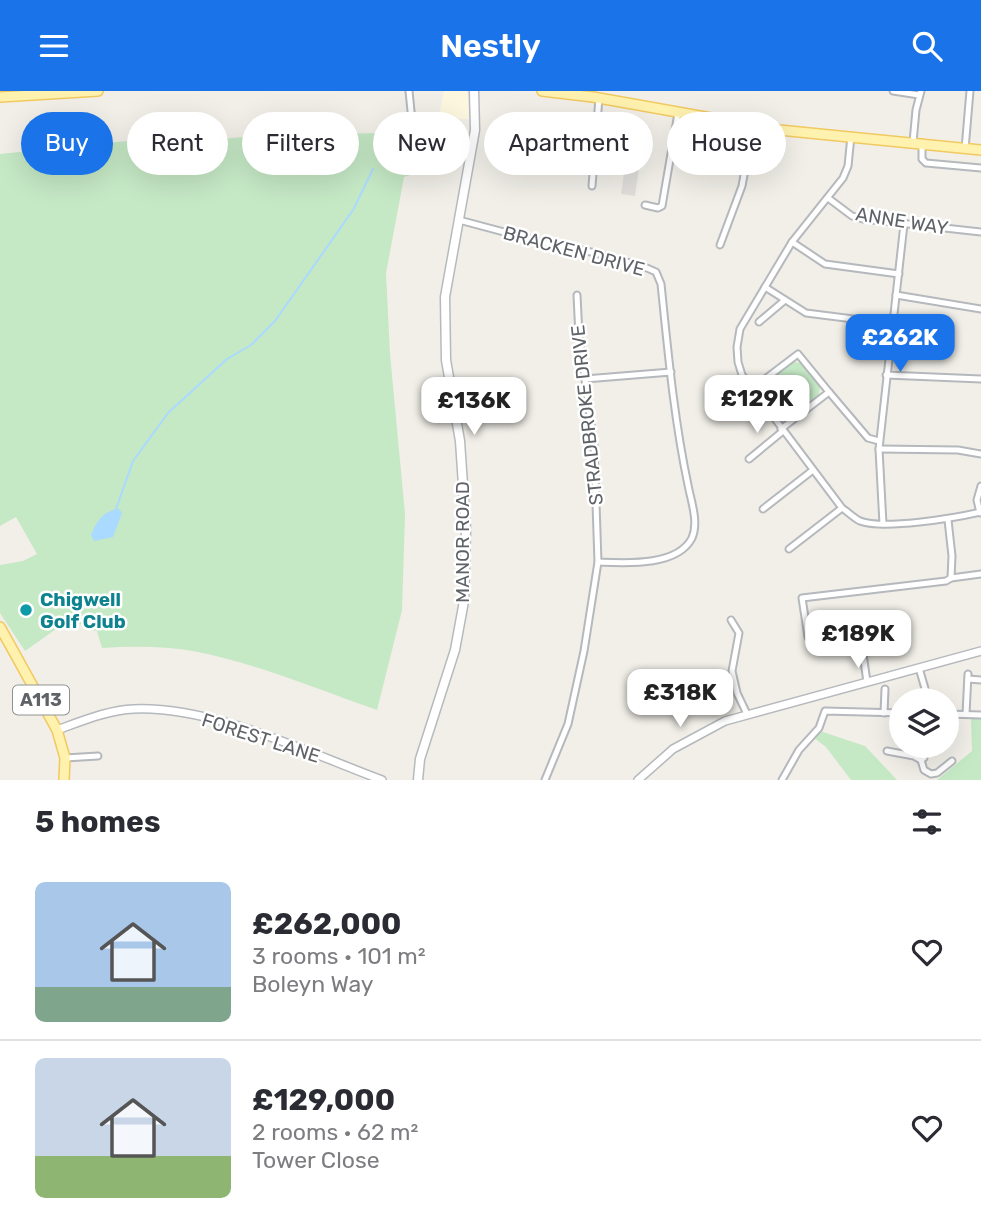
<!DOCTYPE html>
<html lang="en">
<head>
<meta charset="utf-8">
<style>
  body { margin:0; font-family:Rubik,sans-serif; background:#f2f2f3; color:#2b2b33; height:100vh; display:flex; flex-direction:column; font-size:26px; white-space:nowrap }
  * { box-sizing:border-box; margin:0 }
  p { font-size:23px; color:#7c7c81 }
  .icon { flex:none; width:38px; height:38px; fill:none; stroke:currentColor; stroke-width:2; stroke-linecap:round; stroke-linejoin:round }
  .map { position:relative; height:689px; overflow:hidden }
  .sheet { display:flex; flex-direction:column; background:#fff; flex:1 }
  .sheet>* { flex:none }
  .banner { position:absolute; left:21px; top:21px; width:940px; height:63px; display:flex; gap:14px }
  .buttons { position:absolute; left:889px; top:597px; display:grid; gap:14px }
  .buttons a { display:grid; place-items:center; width:70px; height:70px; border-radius:50%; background:#fff; box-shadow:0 7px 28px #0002; font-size:35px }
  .price { position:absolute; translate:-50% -60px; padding:0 16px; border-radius:14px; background:#fff; color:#222; font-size:23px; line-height:46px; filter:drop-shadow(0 2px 4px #0008) }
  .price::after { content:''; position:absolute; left:50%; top:42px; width:21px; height:16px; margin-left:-10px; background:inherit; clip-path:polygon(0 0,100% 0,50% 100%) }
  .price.current { background:#1a73e8; color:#fff }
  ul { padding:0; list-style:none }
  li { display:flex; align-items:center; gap:21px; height:175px; padding:0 35px }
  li+li { border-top:2px solid #e1e1e2 }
  li span { display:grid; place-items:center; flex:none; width:196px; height:140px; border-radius:10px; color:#555 }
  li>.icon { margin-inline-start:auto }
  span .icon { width:84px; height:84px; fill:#fffc; stroke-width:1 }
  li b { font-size:30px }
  h2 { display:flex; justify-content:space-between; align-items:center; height:84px; padding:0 35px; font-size:30px }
  .chip { padding:0 24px; border-radius:32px; background:#fff; box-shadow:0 7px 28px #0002; font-size:24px; line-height:63px }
  .chip.current { background:#1a73e8; color:#fff }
  header { display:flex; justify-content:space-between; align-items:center; height:91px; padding:0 35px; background:#1a73e8; color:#fff; font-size:32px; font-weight:600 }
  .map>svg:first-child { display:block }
  .commercial { fill:#fef7e0 }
  .industrial { fill:#e0deda }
  .green { fill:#c5e8c5 }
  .water { fill:#aadaff }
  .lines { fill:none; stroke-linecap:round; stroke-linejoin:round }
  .stream { stroke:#aadaff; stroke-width:2 }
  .minor-casing { stroke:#b5b8bc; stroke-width:9 }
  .tertiary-casing { stroke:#b5b8bc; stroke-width:10 }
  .secondary-casing { stroke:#b6babf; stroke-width:11 }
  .primary-casing { stroke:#f2c960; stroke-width:12 }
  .minor { stroke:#fff; stroke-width:5 }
  .tertiary { stroke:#fff; stroke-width:7 }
  .secondary { stroke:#fff; stroke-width:8 }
  .primary { stroke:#fff2af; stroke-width:9 }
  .culture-dot { fill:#0f9aa8; stroke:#fff; stroke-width:2.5 }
  .labels { text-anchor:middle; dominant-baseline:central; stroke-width:5; stroke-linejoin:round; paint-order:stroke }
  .shield { fill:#fff; stroke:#8f9295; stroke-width:2 }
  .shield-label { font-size:18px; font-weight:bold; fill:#5f6368 }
  .street-label { font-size:19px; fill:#5f6368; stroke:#fff }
  .culture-label { font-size:19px; font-weight:bold; fill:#0d838f; stroke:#fff; text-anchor:start }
</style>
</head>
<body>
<header><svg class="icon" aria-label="menu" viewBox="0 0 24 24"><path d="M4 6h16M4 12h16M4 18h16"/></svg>Nestly<svg class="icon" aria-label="search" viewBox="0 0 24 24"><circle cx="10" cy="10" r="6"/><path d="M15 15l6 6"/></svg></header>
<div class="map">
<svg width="981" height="689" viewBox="0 0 981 689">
  <rect width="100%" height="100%" fill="#f1efe8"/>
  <polygon class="commercial" points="444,0 466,0 468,4 469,28 454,28 452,39 437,36"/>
  <polygon class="industrial" points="627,62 641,64 635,105 621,103"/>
  <g class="green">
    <path d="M385,42L381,50L380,58L416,70L419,81L404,86L386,182L390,263L405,423L402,519L377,619C316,598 256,572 193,560C164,555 132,555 102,557L97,540L84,537L73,526L25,560L0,522V474L23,470L37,463L16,426L0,435V63L147,48L148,54L268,44Z"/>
    <polygon points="793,271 802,272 820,295 819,304 787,329 778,327 760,305 761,296"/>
    <polygon points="971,627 981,628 981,689 937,689 972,660"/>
    <polygon points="820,640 865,655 897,689 851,689 826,656 813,646"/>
  </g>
  <path class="water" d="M119,418L122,422L113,446L94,450L91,444C96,431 104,419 119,418Z"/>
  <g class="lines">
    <polyline class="stream" points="116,418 133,370 168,322 227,268 251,254 275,230 353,119 373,78"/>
    <g class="minor-casing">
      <g id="minor">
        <polyline points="409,0 413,40"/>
        <polyline points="893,0 919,4"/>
        <path d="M851,45L848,75L843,87L792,151L740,238L737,256L738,271L742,284L842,417C848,421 854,427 860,430C883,439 955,427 981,421"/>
        <polyline points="913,51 916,19 921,0"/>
        <polyline points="922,52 922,68 926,72 981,77"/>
        <polyline points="965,58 970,0"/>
        <polyline points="592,95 599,7"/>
        <polyline points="828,107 852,125 863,128 981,141"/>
        <polyline points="645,114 658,117 662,115 678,22"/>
        <path d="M459,129L549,153L596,162L647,177L656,181L661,193C668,261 674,328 688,394C691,410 699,431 692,447C677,476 625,472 598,471"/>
        <polyline points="792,151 825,173 899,183"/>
        <polyline points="720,154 742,95 753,35"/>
        <polyline points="765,196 806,222 893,233"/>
        <polyline points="896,204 981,218"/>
        <polyline points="759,231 785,209"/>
        <polyline points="886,284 981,288"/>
        <polyline points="585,288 671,281"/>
        <polyline points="829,301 868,347 879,350"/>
        <polyline points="727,317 798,263 829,301 781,338"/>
        <polyline points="879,358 958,359 981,363"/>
        <polyline points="749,368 783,340"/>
        <polyline points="763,418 813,379"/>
        <polyline points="980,422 977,409 981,395"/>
        <polyline points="883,433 879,358 904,133"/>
        <polyline points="789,458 842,417"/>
        <polyline points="951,487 981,483"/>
        <polyline points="731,529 739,542 732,580 737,602 747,623"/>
        <polyline points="808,546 802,507 946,490 951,487 952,465 948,429"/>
        <polyline points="852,556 862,556 867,591"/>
        <polyline points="919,577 926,601 926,609"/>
        <polyline points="968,588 981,589"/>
        <polyline points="884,622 885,598"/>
        <polyline points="947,623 981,624"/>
        <polyline points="966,623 968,583"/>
        <polyline points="887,660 914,665 921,669 924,667 924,654"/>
        <polyline points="65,667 98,665"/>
        <polyline points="921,669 924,679 931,683 937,682 952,670"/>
        <polyline points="545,689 568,633 584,560 598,471 594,354 579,245 577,204"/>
        <polyline points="782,689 799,659 819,637 825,620 901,622"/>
      </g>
    </g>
    <g class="tertiary-casing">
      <g id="tertiary">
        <path d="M57,639C82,630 108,619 134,618C213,615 309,662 382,689"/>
        <polyline points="638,689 673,658 725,630 981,560"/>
      </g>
    </g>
    <g class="secondary-casing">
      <polyline id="secondary" points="418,689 420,668 455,559 464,510 466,438 460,350 446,269 445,206 475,39 474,0"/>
    </g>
    <g class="primary-casing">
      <g id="primary">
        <polyline points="542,0 593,6 779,39 981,59"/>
        <polyline points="0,6 98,0"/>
        <polyline points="0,536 57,639 65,667 64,689"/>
      </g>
    </g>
    <use href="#minor" class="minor"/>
    <use href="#tertiary" class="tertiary"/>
    <use href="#secondary" class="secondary"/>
    <use href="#primary" class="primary"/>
  </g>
  <circle class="culture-dot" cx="26" cy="519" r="7"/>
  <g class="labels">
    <rect class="shield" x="13" y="594.5" width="56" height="29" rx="5"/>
    <g class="shield-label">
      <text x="41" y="609">A113</text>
    </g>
    <g class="street-label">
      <text transform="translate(902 130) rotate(9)">ANNE WAY</text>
      <text transform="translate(574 160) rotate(15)">BRACKEN DRIVE</text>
      <text transform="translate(587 324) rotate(-96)">STRADBROKE DRIVE</text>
      <text transform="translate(462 451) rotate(-90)">MANOR ROAD</text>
      <text transform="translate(261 647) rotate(18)">FOREST LANE</text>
    </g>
    <g class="culture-label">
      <text x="40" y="508">Chigwell<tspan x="40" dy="22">Golf Club</tspan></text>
    </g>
  </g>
</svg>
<div class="buttons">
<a><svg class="icon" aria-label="layers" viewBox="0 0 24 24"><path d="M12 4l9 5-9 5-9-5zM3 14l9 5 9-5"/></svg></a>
</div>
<b class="price current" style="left:900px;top:283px">£262K</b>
<b class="price" style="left:757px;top:344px">£129K</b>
<b class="price" style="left:474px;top:346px">£136K</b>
<b class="price" style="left:858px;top:579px">£189K</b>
<b class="price" style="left:680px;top:638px">£318K</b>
<div class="banner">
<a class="chip current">Buy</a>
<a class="chip">Rent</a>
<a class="chip">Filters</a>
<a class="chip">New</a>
<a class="chip">Apartment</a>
<a class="chip">House</a>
</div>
</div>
<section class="sheet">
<h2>5 homes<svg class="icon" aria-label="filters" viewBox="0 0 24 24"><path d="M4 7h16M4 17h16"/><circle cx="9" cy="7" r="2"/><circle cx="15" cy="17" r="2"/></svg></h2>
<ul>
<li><span style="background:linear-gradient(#a9c7e8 75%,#7fa58c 0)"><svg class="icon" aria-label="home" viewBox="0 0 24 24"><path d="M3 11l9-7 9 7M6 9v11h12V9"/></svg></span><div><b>£262,000</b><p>3 rooms · 101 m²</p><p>Boleyn Way</p></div><svg class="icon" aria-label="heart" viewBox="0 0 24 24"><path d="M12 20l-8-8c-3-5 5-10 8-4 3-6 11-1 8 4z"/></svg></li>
<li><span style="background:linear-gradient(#c9d6e8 70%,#8fb573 0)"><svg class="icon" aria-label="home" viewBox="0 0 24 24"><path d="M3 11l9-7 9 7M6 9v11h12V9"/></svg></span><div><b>£129,000</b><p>2 rooms · 62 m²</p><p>Tower Close</p></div><svg class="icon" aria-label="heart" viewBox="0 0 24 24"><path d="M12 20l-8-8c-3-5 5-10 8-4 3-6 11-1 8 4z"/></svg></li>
</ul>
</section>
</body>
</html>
